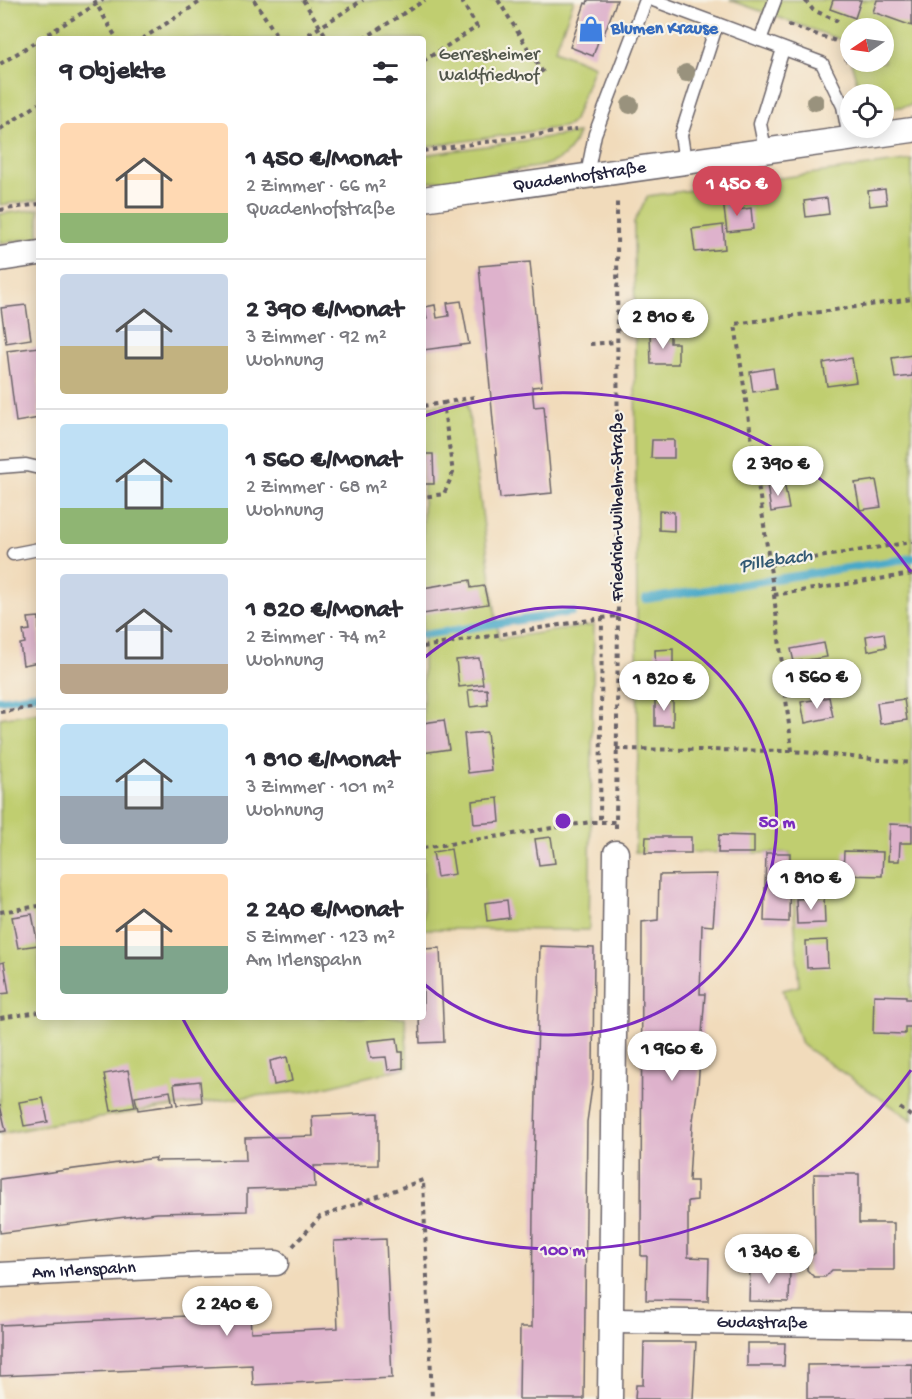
<!DOCTYPE html>
<html lang="de">
<head>
<meta charset="utf-8">
<style>
  body { margin:0; font-family:"Gochi Hand",sans-serif; background:#f2f2f3; color:#2b2b33; height:100vh; display:flex; flex-direction:column; font-size:22px; white-space:nowrap }
  * { box-sizing:border-box; margin:0 }
  p { font-size:20px; color:#7c7c81 }
  .icon { flex:none; width:33px; height:33px; fill:none; stroke:currentColor; stroke-width:2; stroke-linecap:round; stroke-linejoin:round }
  .map { position:relative; flex:1; overflow:hidden }
  .drawer { position:absolute; left:36px; top:36px; width:390px; height:984px; display:flex; flex-direction:column; background:#fff; border-radius:6px; box-shadow:0 3px 15px #0003 }
  .drawer>* { flex:none }
  .needle { width:39px; rotate:257deg }
  .fabs { position:absolute; left:840px; top:18px; display:grid; gap:12px }
  .fabs a { display:grid; place-items:center; width:54px; height:54px; border-radius:50%; background:#fff; box-shadow:0 3px 15px #0003; font-size:30px }
  .price { position:absolute; translate:-50% -51px; padding:0 14px; border-radius:21px; background:#fff; color:#222; font-size:20px; line-height:39px; filter:drop-shadow(0 2px 3px #0008) }
  .price::after { content:''; position:absolute; left:50%; top:36px; width:18px; height:14px; margin-left:-9px; background:inherit; clip-path:polygon(0 0,100% 0,50% 100%) }
  .price.current { background:#d1495b; color:#fff }
  ul { padding:0; list-style:none }
  li { display:flex; align-items:center; gap:18px; height:150px; padding:0 24px }
  li+li { border-top:2px solid #e1e1e2 }
  li span { display:grid; place-items:center; flex:none; width:168px; height:120px; border-radius:6px; color:#555 }
  li>.icon { margin-inline-start:auto }
  span .icon { width:72px; height:72px; fill:#fffc; stroke-width:1 }
  li b { font-size:26px }
  h2 { display:flex; justify-content:space-between; align-items:center; height:72px; padding:0 24px; font-size:26px }
  .map>svg:first-child { display:block }
  .green { fill:#c0ce6f; stroke:#717855; stroke-width:1.5 }
  .lines { fill:none; stroke-linecap:round; stroke-linejoin:round }
  .stream { stroke:#48a9c8; stroke-width:8 }
  .building { fill:#deb2cc }
  .lane-casing { stroke:#6a6368; stroke-width:15 }
  .street-casing { stroke:#6a6368; stroke-width:27 }
  .path { stroke:#6a6368; stroke-width:4; stroke-dasharray:4.5 4.5; stroke-linecap:butt }
  .lane { stroke:#fff; stroke-width:12 }
  .street { stroke:#fff; stroke-width:24 }
  .tree { fill:#99927d }
  .ring { fill:none; stroke:#7b2cbf; stroke-width:3 }
  .labels { text-anchor:middle; dominant-baseline:central; stroke-width:4.5; stroke-linejoin:round; paint-order:stroke }
  .shop-label { font-size:18px; font-weight:bold; fill:#366cbe; stroke:#f7f3e8; text-anchor:start }
  .park-label { font-size:18px; fill:#51564b; stroke:#f7f3e8 }
  .street-label { font-size:18px; fill:#22223b; stroke:#f7f3e8 }
  .water-label { font-size:20px; font-style:italic; fill:#315873; stroke:#f7f3e8 }
  .centre { fill:#7b2cbf; stroke:#f7f3e8; stroke-width:3 }
  .ring-label { font-size:18px; text-anchor:middle; font-weight:bold; fill:#7b2cbf; stroke:#f7f3e8; stroke-width:4.5; stroke-linejoin:round; paint-order:stroke }
</style>
</head>
<body>
<div class="map">
<svg width="912" height="1399" viewBox="0 0 912 1399">
  <rect width="100%" height="100%" fill="#f7f3e8"/>
  <filter id="ink" filterUnits="userSpaceOnUse"><feTurbulence type="fractalNoise" baseFrequency=".0167" numOctaves="2"/><feDisplacementMap in="SourceGraphic" scale="12" xChannelSelector="R" yChannelSelector="G"/><feConvolveMatrix kernelMatrix="1 2 1 2 8 2 1 2 1" color-interpolation-filters="sRGB"/></filter>
  <filter id="wash" filterUnits="userSpaceOnUse"><feTurbulence type="fractalNoise" baseFrequency=".008" numOctaves="4" result="noise"/><feDisplacementMap in="SourceGraphic" scale="24" xChannelSelector="R" yChannelSelector="G"/><feGaussianBlur stdDeviation="1.35" result="paint"/><feColorMatrix in="noise" values="0 0 0 0 0 0 0 0 0 0 0 0 0 0 0 0 0 1.4 0 .05"/><feComposite in="paint" operator="in"/></filter>
  <g filter="url(#wash)">
    <rect width="100%" height="100%" fill="#f1dbbb"/>
    <g class="green">
      <polygon points="0,0 574,0 555,50 594,66 574,120 569,125 563,127 423,147 423,39 39,39 39,200 0,205"/>
      <polygon points="730,0 912,0 912,105 893,108 884,106 884,94 865,94 856,79 851,62 884,62 884,28 850,28 850,61 844,41"/>
      <path d="M578,133C571,155 559,162 537,167L423,183V155Z"/>
      <polygon points="912,160 912,1120 801,1044 783,990 799,986 790,853 635,852 638,749 634,222 648,196"/>
      <polygon points="39,209 39,237 0,243 0,214"/>
      <polygon points="467,401 499,639 594,625 589,930 423,929 423,407"/>
      <polygon points="39,712 39,1017 405,1017 408,1067 308,1091 244,1097 57,1123 0,1134 0,718"/>
    </g>
    <g class="lines">
      <g class="stream">
        <polyline points="646,599 912,558"/>
        <polyline points="423,635 572,612"/>
        <polyline points="0,700 39,694"/>
      </g>
    </g>
    <g id="blocks">
      <g class="building">
        <polygon points="588,0 617,0 604,34 601,33 593,56 570,47 585,3 587,4"/>
        <polygon points="833,0 861,0 855,18 830,9"/>
        <polygon points="877,0 912,0 912,26 873,12"/>
        <polygon points="885,189 887,204 870,206 868,191"/>
        <polygon points="827,198 829,214 806,217 804,201"/>
        <polygon points="736,199 738,210 751,208 753,229 727,232 723,201"/>
        <polygon points="723,225 725,249 695,252 692,229"/>
        <polygon points="530,262 542,386 532,387 534,407 544,406 552,493 500,498 479,266"/>
        <polygon points="461,301 469,344 423,350 423,320 427,319 425,307 435,305 437,318 449,316 447,303"/>
        <polygon points="26,305 31,339 6,343 1,308"/>
        <polygon points="670,333 670,343 678,343 678,364 651,364 650,334"/>
        <polygon points="39,347 39,418 16,422 7,351"/>
        <polygon points="912,355 912,376 895,378 892,358"/>
        <polygon points="852,358 856,382 827,386 823,363"/>
        <polygon points="773,368 776,389 753,392 750,372"/>
        <polygon points="652,440 674,440 674,458 651,458"/>
        <polygon points="423,454 433,454 434,484 423,484"/>
        <polygon points="876,480 881,507 860,510 855,483"/>
        <polygon points="784,481 789,509 771,512 767,484"/>
        <polygon points="659,511 674,512 674,531 659,530"/>
        <polygon points="470,580 471,588 484,586 488,604 423,614 423,588"/>
        <polygon points="39,617 39,662 23,665 20,644 25,643 23,631 30,630 28,618"/>
        <polygon points="884,633 886,647 868,651 866,636"/>
        <polygon points="824,643 827,657 794,662 791,649"/>
        <polygon points="673,649 673,676 656,676 655,650"/>
        <polygon points="479,658 483,684 459,687 456,660"/>
        <polygon points="487,689 488,705 470,707 468,690"/>
        <polygon points="829,697 833,717 805,723 801,702"/>
        <rect x="655" y="699" width="18" height="27"/>
        <polygon points="904,699 907,720 880,724 877,703"/>
        <polygon points="444,720 449,749 423,753 423,723"/>
        <polygon points="487,732 491,770 468,773 464,734"/>
        <polygon points="498,798 500,822 474,824 472,801"/>
        <polygon points="890,824 912,825 912,843 900,843 899,861 888,861"/>
        <polygon points="719,835 754,836 754,853 718,853"/>
        <polygon points="551,837 555,863 539,865 535,839"/>
        <polygon points="646,837 691,837 691,853 645,853"/>
        <polygon points="451,849 455,874 437,877 433,852"/>
        <polygon points="844,851 883,852 882,876 843,875"/>
        <polygon points="766,853 790,853 789,922 764,921"/>
        <polygon points="797,868 820,868 819,891 797,890"/>
        <polygon points="717,874 713,926 702,925 700,994 705,994 698,1086 692,1127 689,1181 697,1181 697,1200 688,1201 688,1257 709,1258 708,1301 646,1300 647,1256 641,1256 642,922 658,920 659,875"/>
        <polygon points="824,897 825,923 797,924 796,899"/>
        <polygon points="507,900 509,918 487,921 485,903"/>
        <polygon points="32,914 38,945 18,948 12,917"/>
        <polygon points="827,940 828,967 807,968 806,941"/>
        <polygon points="540,946 594,948 593,1080 587,1122 584,1399 519,1399 520,1327 532,1327 533,1207"/>
        <polygon points="440,948 444,1042 420,1043 419,1017 423,1017 423,949"/>
        <polygon points="4,962 9,993 0,994 0,963"/>
        <polygon points="874,995 906,996 906,999 912,999 912,1027 905,1027 905,1034 873,1033"/>
        <polygon points="397,1038 399,1052 403,1052 403,1068 388,1070 386,1057 371,1058 368,1041"/>
        <polygon points="287,1057 292,1081 274,1085 270,1061"/>
        <polygon points="128,1070 135,1107 111,1111 104,1074"/>
        <polygon points="200,1081 202,1102 177,1105 174,1084"/>
        <polygon points="170,1091 173,1105 138,1110 135,1097"/>
        <polygon points="43,1098 48,1122 24,1126 19,1102"/>
        <polygon points="0,1105 6,1131 0,1132"/>
        <polygon points="378,1113 378,1165 314,1166 315,1187 247,1189 247,1211 157,1213 0,1233 0,1179 156,1158 155,1161 246,1160 245,1138 313,1136 312,1116"/>
        <polygon points="814,1174 859,1174 859,1223 894,1223 894,1270 832,1270 825,1277 814,1277 807,1270 807,1260 815,1253"/>
        <polygon points="386,1239 392,1378 253,1385 252,1365 0,1376 0,1325 250,1313 251,1332 338,1328 334,1241"/>
        <polygon points="750,1268 790,1269 789,1302 749,1301"/>
        <polygon points="644,1342 696,1342 693,1399 635,1399 636,1385 643,1385"/>
        <polygon points="747,1343 785,1343 784,1366 747,1366"/>
        <polygon points="912,1364 912,1399 807,1399 807,1365"/>
      </g>
    </g>
  </g>
  <g filter="url(#ink)">
    <use href="#blocks" fill-opacity="0" stroke="#6a6368" stroke-width="1.5"/>
    <g class="lines">
      <g class="lane-casing">
        <g id="lane">
          <polyline points="653,0 822,63 843,106 849,138"/>
          <polyline points="760,40 775,0"/>
          <polyline points="765,149 760,124 783,49"/>
          <polyline points="685,161 681,135 717,24"/>
          <polyline points="587,175 595,134 646,0"/>
          <polyline points="0,467 26,465 39,468"/>
          <polyline points="13,554 39,549"/>
        </g>
      </g>
      <g class="street-casing">
        <g id="street">
          <path id="s1" d="M423,199L912,130"/>
          <polyline points="0,259 39,253"/>
          <path id="s2" d="M0,1275L210,1264L276,1263"/>
          <path id="s3" d="M612,1321L912,1325"/>
          <polyline points="610,1399 616,853"/>
        </g>
      </g>
      <g class="path">
        <polyline points="94,0 117,39"/>
        <polyline points="254,0 279,39"/>
        <polyline points="303,0 328,39"/>
        <polyline points="498,0 545,76"/>
        <polyline points="805,0 813,10 838,21"/>
        <polyline points="788,25 842,43 848,65"/>
        <polyline points="40,39 103,0"/>
        <polyline points="142,39 203,0"/>
        <polyline points="301,39 363,0"/>
        <polyline points="363,39 425,0"/>
        <polyline points="423,61 477,27 461,0"/>
        <polyline points="0,64 39,40"/>
        <polyline points="0,129 39,104"/>
        <polyline points="423,151 577,129"/>
        <polyline points="0,210 39,204"/>
        <polyline points="590,344 617,342"/>
        <polyline points="443,403 474,397"/>
        <polyline points="423,406 443,403 453,473 444,494 423,497"/>
        <polyline points="769,565 912,542"/>
        <polyline points="774,595 912,574"/>
        <polyline points="602,618 618,616"/>
        <polyline points="423,647 602,618 600,822"/>
        <polyline points="0,712 39,707"/>
        <polyline points="616,749 792,751 912,763"/>
        <polyline points="792,751 774,595 735,324 912,299"/>
        <polyline points="616,828 618,616 617,197"/>
        <polyline points="423,848 591,822 616,822"/>
        <polyline points="0,912 39,906"/>
        <polyline points="0,1018 39,1012"/>
        <polyline points="900,1108 912,1117"/>
        <polyline points="293,1246 320,1217 423,1180 432,1399"/>
      </g>
      <use href="#lane" class="lane"/>
      <use href="#street" class="street"/>
    </g>
    <g class="tree">
      <circle cx="686" cy="73" r="9"/>
      <circle cx="815" cy="102" r="9"/>
      <circle cx="630" cy="105" r="9"/>
    </g>
  </g>
  <g class="ring">
    <path d="M424 658A214 214 0 1 1 424 984"/>
    <path d="M911 1070A428 428 0 0 1 183 1019M424 416A428 428 0 0 1 911 572"/>
  </g>
  <defs>
    <g id="shop-bare" transform="scale(2.07)"><path d="M-5-2.5h2.3a2.7 3.5 0 0 1 5.4 0H5L5.5 6h-11ZM-1.5-2.5h3a1.5 2.3 0 0 0-3 0Z" fill="#3f7fe0" stroke="#f7f3e8" stroke-width="2.5" paint-order="stroke"/></g>
  </defs>
  <g fill-rule="evenodd">
    <use href="#shop-bare" x="591" y="29"/>
  </g>
  <g class="labels">
    <g class="shop-label">
      <text x="611" y="29">Blumen Krause</text>
    </g>
    <g class="park-label">
      <text x="489" y="55">Gerresheimer<tspan x="489" dy="21">Waldfriedhof</tspan></text>
    </g>
    <g class="street-label">
      <text stroke="none"><textPath href="#s1" startOffset="158">Quadenhofstraße</textPath></text>
      <text transform="translate(618 507) rotate(-90)">Friedrich-Wilhelm-Straße</text>
      <text stroke="none"><textPath href="#s2" startOffset="84">Am Irlenspahn</textPath></text>
      <text stroke="none"><textPath href="#s3" startOffset="150">Gudastraße</textPath></text>
    </g>
    <g class="water-label">
      <text transform="translate(776 562) rotate(-9)">Pillebach</text>
    </g>
  </g>
  <circle cx="563" cy="821" r="9" class="centre"/>
  <g class="ring-label">
    <text x="777" y="827">50 m</text>
    <text x="563" y="1255">100 m</text>
  </g>
</svg>
<div class="fabs">
<a><svg class="needle" viewBox="-14 -14 28 28"><path d="M0-13l5 13h-10z" fill="#e53935"/><path d="M0 13l5-13h-10z" fill="#7c7c81"/></svg></a>
<a><svg class="icon" aria-label="locate" viewBox="0 0 24 24"><circle cx="12" cy="12" r="6"/><path d="M12 2v4M12 18v4M2 12h4M18 12h4"/></svg></a>
</div>
<b class="price current" style="left:737px;top:217px">1 450 €</b>
<b class="price" style="left:663px;top:350px">2 810 €</b>
<b class="price" style="left:778px;top:497px">2 390 €</b>
<b class="price" style="left:817px;top:710px">1 560 €</b>
<b class="price" style="left:664px;top:712px">1 820 €</b>
<b class="price" style="left:811px;top:911px">1 810 €</b>
<b class="price" style="left:672px;top:1082px">1 960 €</b>
<b class="price" style="left:769px;top:1285px">1 340 €</b>
<b class="price" style="left:227px;top:1337px">2 240 €</b>
<section class="drawer">
<h2>9 Objekte<svg class="icon" aria-label="filters" viewBox="0 0 24 24"><path d="M4 7h16M4 17h16"/><circle cx="9" cy="7" r="2"/><circle cx="15" cy="17" r="2"/></svg></h2>
<ul>
<li><span style="background:linear-gradient(#ffd9b3 75%,#8fb573 0)"><svg class="icon" aria-label="home" viewBox="0 0 24 24"><path d="M3 11l9-7 9 7M6 9v11h12V9"/></svg></span><div><b>1 450 €/Monat</b><p>2 Zimmer · 66 m²</p><p>Quadenhofstraße</p></div></li>
<li><span style="background:linear-gradient(#c9d6e8 60%,#c2b280 0)"><svg class="icon" aria-label="home" viewBox="0 0 24 24"><path d="M3 11l9-7 9 7M6 9v11h12V9"/></svg></span><div><b>2 390 €/Monat</b><p>3 Zimmer · 92 m²</p><p>Wohnung</p></div></li>
<li><span style="background:linear-gradient(#bfe0f5 70%,#8fb573 0)"><svg class="icon" aria-label="home" viewBox="0 0 24 24"><path d="M3 11l9-7 9 7M6 9v11h12V9"/></svg></span><div><b>1 560 €/Monat</b><p>2 Zimmer · 68 m²</p><p>Wohnung</p></div></li>
<li><span style="background:linear-gradient(#c9d6e8 75%,#b9a48a 0)"><svg class="icon" aria-label="home" viewBox="0 0 24 24"><path d="M3 11l9-7 9 7M6 9v11h12V9"/></svg></span><div><b>1 820 €/Monat</b><p>2 Zimmer · 74 m²</p><p>Wohnung</p></div></li>
<li><span style="background:linear-gradient(#bfe0f5 60%,#9aa5b1 0)"><svg class="icon" aria-label="home" viewBox="0 0 24 24"><path d="M3 11l9-7 9 7M6 9v11h12V9"/></svg></span><div><b>1 810 €/Monat</b><p>3 Zimmer · 101 m²</p><p>Wohnung</p></div></li>
<li><span style="background:linear-gradient(#ffd9b3 60%,#7fa58c 0)"><svg class="icon" aria-label="home" viewBox="0 0 24 24"><path d="M3 11l9-7 9 7M6 9v11h12V9"/></svg></span><div><b>2 240 €/Monat</b><p>5 Zimmer · 123 m²</p><p>Am Irlenspahn</p></div></li>
</ul>
</section>
</div>
</body>
</html>
